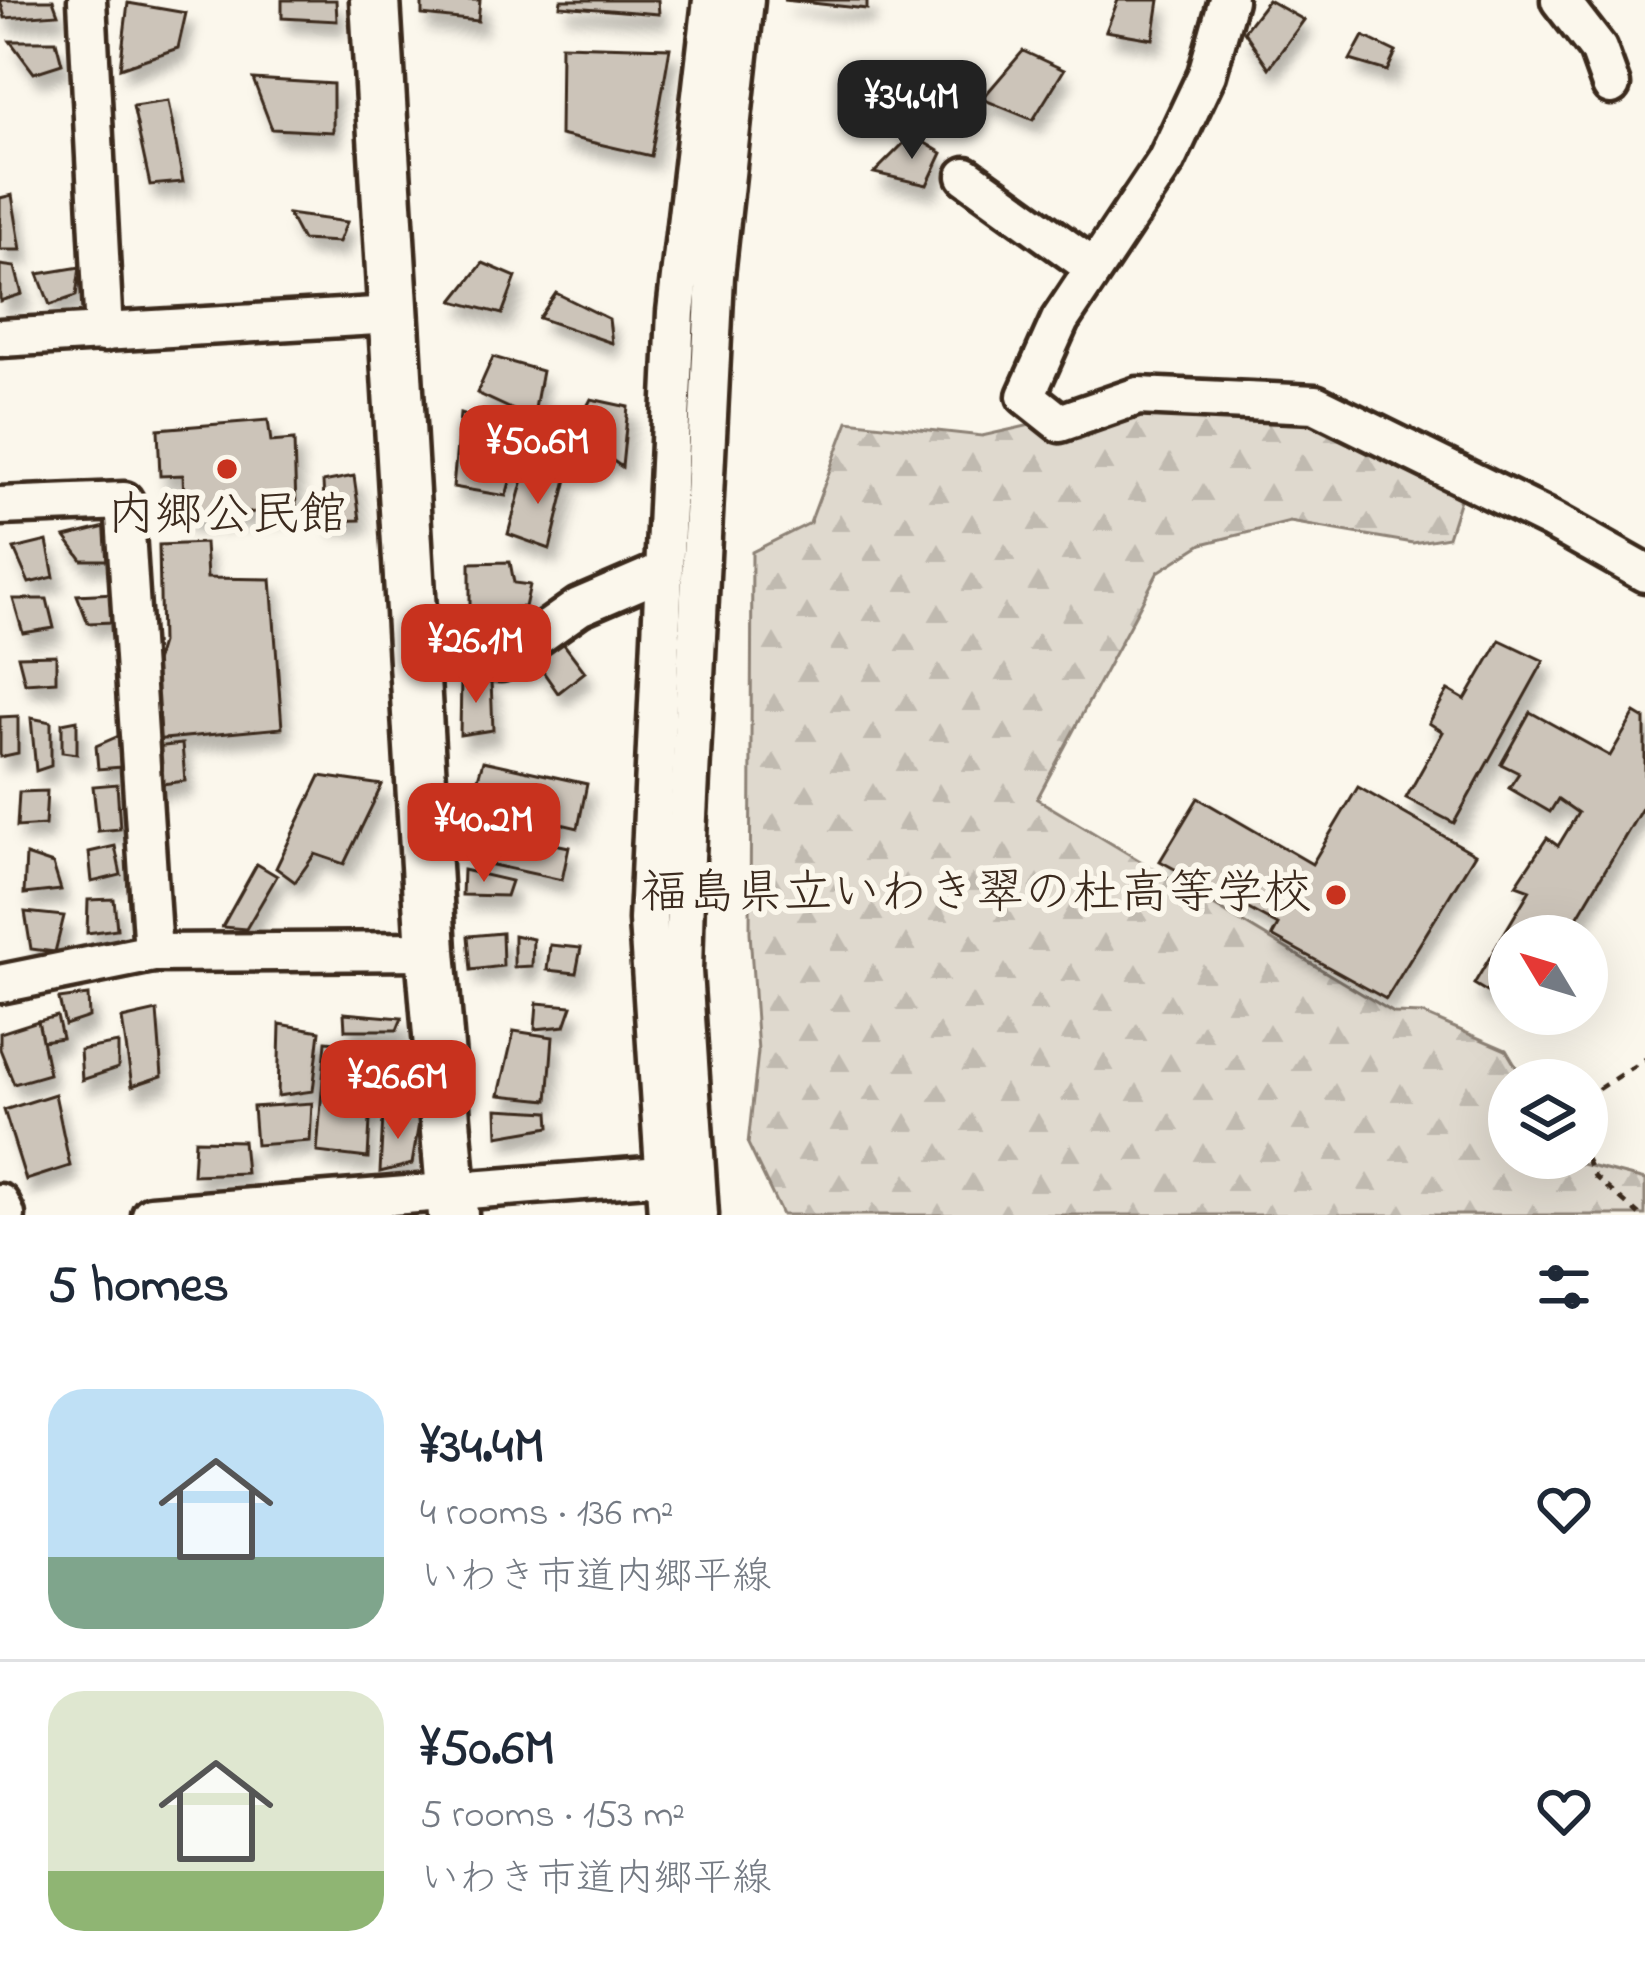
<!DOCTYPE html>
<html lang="en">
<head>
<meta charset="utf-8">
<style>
  body { margin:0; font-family:"Indie Flower","Klee One",sans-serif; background:#f2f2f3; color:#1f2937; height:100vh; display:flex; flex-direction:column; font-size:45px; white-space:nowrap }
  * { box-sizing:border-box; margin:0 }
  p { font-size:39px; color:#747a83 }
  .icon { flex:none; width:66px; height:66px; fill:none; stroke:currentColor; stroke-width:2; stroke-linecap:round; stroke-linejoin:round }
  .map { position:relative; height:1215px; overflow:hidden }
  .sheet { display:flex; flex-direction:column; background:#fff; flex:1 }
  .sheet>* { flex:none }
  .needle { width:78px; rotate:308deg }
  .buttons { position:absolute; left:1488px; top:915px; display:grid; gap:24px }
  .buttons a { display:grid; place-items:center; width:120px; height:120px; border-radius:50%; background:#fff; box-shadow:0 12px 48px #0002; font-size:60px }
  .price { position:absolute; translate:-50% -102px; padding:0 27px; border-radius:24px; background:#c8321e; color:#fff; font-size:39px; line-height:78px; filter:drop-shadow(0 3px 6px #0008) }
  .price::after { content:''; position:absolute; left:50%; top:72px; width:36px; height:27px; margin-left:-18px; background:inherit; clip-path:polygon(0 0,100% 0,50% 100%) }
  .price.selected { background:#222; color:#fff }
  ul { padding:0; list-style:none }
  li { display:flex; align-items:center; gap:36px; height:300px; padding:0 48px }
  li+li { border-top:3px solid #e0e1e3 }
  li span { display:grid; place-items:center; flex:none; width:336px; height:240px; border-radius:36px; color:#555 }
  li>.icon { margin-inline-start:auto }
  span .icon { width:144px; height:144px; fill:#fffc; stroke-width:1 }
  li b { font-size:51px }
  h2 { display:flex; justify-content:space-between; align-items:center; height:144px; padding:0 48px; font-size:51px }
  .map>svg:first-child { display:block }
  .forest { fill:url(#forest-firs); stroke:#8d8276; stroke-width:3 }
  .building { fill:#ccc4b9; stroke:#3b2a1e; stroke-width:3; filter:url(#shadow) }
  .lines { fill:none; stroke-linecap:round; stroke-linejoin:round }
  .minor-casing { stroke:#3b2a1e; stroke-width:45 }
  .major-casing { stroke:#3b2a1e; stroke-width:57 }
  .path { stroke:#3b2a1e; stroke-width:4.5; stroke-dasharray:9 9; stroke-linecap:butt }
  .minor { stroke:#fbf7ec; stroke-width:36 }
  .major { stroke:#fbf7ec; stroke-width:48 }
  .poi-dot { fill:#c8321e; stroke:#fbf7ec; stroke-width:4.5 }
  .labels { text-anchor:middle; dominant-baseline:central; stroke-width:12; stroke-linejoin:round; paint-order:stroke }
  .poi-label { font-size:48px; fill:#3b2a1e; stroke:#fbf7ec }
</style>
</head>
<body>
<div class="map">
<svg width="1645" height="1215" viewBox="0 0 1645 1215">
  <defs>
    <pattern id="forest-firs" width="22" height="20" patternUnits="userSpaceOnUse" patternTransform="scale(3)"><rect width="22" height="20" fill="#dfd9ce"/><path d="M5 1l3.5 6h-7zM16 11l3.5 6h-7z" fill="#c0bab0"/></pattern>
    <filter id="shadow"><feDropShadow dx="7" dy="13" stdDeviation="6" flood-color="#0004"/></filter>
  </defs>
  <rect width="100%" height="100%" fill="#fbf7ec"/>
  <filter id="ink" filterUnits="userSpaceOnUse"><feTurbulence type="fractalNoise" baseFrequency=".00833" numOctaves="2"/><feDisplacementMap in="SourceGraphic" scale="24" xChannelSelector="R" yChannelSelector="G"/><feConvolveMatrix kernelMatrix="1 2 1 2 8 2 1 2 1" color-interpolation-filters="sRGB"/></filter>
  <g filter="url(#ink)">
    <polygon class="forest" points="1124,404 1291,408 1463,490 1448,537 1413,543 1290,522 1202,544 1158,572 1037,799 1394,1013 1423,1014 1506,1050 1524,1080 1509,1080 1509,1158 1558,1158 1645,1180 1645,1215 782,1215 748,1144 758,1052 750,932 752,552 810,523 848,421 982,436"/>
    <g class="building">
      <polygon points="0,0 53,0 58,14 5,18"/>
      <polygon points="282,0 336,0 337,21 282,18"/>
      <polygon points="422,0 480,0 478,21 422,15"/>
      <polygon points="561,0 658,0 659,14 560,6"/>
      <polygon points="784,0 867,0 867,9"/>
      <polygon points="1118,0 1159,0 1153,39 1106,31"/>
      <polygon points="1268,0 1304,20 1269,68 1244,31"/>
      <polygon points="128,3 186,13 178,48 120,68"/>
      <polygon points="1363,36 1396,52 1387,71 1350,60"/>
      <polygon points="10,41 56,41 62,64 34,73"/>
      <polygon points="561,45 670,48 651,156 560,135"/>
      <polygon points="1023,51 1064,70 1033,120 982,99"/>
      <polygon points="253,79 333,84 333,132 272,129"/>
      <polygon points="168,101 183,182 150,185 133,106"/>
      <polygon points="912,135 942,153 927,185 874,173"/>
      <polygon points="12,195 21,250 0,250 0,198"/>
      <polygon points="288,214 347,222 339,242 302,240"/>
      <polygon points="483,263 516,277 502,314 453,301"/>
      <polygon points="0,265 15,267 22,294 0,301"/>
      <polygon points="80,267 76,296 50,305 38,274"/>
      <polygon points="556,293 609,319 612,343 539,318"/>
      <polygon points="493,357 542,371 533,419 477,393"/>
      <polygon points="591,399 628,407 622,467 573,433"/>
      <polygon points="460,414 524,433 506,496 453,487"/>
      <polygon points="268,420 271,442 294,440 296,508 185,519 183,475 160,476 158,429"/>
      <polygon points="527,465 567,479 550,549 508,534"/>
      <polygon points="354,476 360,520 325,521 323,482"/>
      <polygon points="109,526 118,560 82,560 65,537"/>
      <polygon points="47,541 54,577 29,583 14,549"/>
      <polygon points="205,543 207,578 271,579 282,728 153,740 153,669 161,643 159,545"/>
      <polygon points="510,562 514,583 530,585 525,607 470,609 470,563"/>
      <polygon points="114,593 114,622 88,623 77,595"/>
      <polygon points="13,599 47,599 54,628 23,633"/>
      <polygon points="557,635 585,672 558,693 528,650"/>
      <polygon points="1500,640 1544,661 1454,823 1406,798 1443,732 1429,723 1448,690 1465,700"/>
      <polygon points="56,655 56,681 25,683 18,656"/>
      <polygon points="461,678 491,681 493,730 460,735"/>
      <polygon points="1530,712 1610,756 1635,713 1645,719 1645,803 1566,936 1509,936 1509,1005 1474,984 1530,890 1516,885 1547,838 1558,846 1578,813 1558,799 1550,812 1509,788 1519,773 1501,764"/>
      <polygon points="18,716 18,753 0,757 0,717"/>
      <polygon points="31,718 51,722 51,766 36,771"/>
      <polygon points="77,720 77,754 62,752 62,723"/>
      <polygon points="121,735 121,767 98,769 96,746"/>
      <polygon points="182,744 185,781 147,786 146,748"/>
      <polygon points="483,761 587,784 578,828 523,815 515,836 569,847 562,880 470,860 484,811 470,806"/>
      <polygon points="320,776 382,785 344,864 315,854 295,882 276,868"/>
      <polygon points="117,784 120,829 98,831 93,786"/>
      <polygon points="1358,787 1475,854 1386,999 1272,936 1278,925 1160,861 1198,798 1312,864"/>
      <polygon points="47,791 45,825 17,827 19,792"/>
      <polygon points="115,846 121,875 92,882 89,852"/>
      <polygon points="26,855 53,864 61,890 24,894"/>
      <polygon points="257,864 277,876 246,929 222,927"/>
      <polygon points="463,870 511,881 506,896 462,895"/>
      <polygon points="114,899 117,929 87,933 88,900"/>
      <polygon points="25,912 64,916 55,952 31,949"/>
      <polygon points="502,933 503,966 471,970 468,936"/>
      <polygon points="514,935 533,939 532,966 514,967"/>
      <polygon points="550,945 581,948 576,973 547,970"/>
      <polygon points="88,995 89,1017 65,1025 59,999"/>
      <polygon points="537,1003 572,1006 565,1026 535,1029"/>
      <polygon points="157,1011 162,1076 132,1086 122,1019"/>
      <polygon points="344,1013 402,1018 397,1030 345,1030"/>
      <polygon points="57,1016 62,1038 42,1041 38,1021"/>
      <polygon points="38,1021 49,1074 14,1084 0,1049 0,1033"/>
      <polygon points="280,1024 320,1031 313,1091 278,1096"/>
      <polygon points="514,1031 553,1037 548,1100 499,1095"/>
      <polygon points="326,1041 374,1045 368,1158 317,1152"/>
      <polygon points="118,1043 118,1068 82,1080 80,1050"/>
      <polygon points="55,1094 70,1166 26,1180 4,1110"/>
      <polygon points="312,1103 310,1141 256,1145 253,1107"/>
      <polygon points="497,1109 549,1112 550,1127 498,1136"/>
      <polygon points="383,1116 420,1117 412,1164 380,1172"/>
      <polygon points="195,1140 243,1141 246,1173 193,1175"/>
    </g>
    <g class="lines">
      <g class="minor-casing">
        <g id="minor">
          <polyline points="87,0 104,333"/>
          <polyline points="1228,0 1207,74 1166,161 1060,320 1026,396 1060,423 1138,396 1315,404 1551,520 1645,573"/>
          <polyline points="1560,0 1598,49 1611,85"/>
          <polyline points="966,176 1094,268"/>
          <polyline points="0,338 393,315"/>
          <polyline points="0,506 124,501 153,953"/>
          <polyline points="413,659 501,662 579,607 663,571"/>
          <polyline points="0,984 153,953 431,951"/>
          <polyline points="0,1203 6,1215"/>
          <polyline points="151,1215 686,1173"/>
          <polyline points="667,1215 648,920 676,312 712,0"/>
          <polyline points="699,1215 683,971 686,857 715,276 745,0"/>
        </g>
      </g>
      <g class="major-casing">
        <polyline id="major" points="375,0 431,951 453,1215"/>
      </g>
      <g class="path">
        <polyline points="1587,1103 1595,1091 1645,1059"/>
        <polyline points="1586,1158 1595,1177 1639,1215"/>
      </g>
      <use href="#minor" class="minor"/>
      <use href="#major" class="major"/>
    </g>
  </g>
  <g class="poi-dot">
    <circle cx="227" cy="469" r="12"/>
    <circle cx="1336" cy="895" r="12"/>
  </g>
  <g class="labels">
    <g class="poi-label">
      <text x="227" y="517">内郷公民館</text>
      <text x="1312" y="895" text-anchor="end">福島県立いわき翠の杜高等学校</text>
    </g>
  </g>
</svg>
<div class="buttons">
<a><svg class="needle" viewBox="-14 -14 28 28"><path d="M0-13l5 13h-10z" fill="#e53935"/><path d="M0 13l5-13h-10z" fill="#747a83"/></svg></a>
<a><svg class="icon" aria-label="layers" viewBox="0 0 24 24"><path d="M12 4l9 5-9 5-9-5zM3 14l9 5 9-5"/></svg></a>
</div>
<b class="price selected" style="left:912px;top:162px">¥34.4M</b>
<b class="price" style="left:538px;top:507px">¥50.6M</b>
<b class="price" style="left:476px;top:706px">¥26.1M</b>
<b class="price" style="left:484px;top:885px">¥40.2M</b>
<b class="price" style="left:398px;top:1142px">¥26.6M</b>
</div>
<section class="sheet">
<h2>5 homes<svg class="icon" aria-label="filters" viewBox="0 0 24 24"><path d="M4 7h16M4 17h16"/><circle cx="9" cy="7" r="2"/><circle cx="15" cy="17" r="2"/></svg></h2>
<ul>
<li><span style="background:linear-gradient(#bfe0f5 70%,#7fa58c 0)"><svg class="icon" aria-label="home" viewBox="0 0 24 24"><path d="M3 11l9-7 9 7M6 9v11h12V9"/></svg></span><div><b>¥34.4M</b><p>4 rooms · 136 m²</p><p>いわき市道内郷平線</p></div><svg class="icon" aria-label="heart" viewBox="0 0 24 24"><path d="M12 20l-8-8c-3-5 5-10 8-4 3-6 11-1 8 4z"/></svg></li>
<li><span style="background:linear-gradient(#dfe7d0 75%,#8fb573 0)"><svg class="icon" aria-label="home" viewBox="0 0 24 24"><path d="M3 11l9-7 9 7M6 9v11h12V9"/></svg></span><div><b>¥50.6M</b><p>5 rooms · 153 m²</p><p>いわき市道内郷平線</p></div><svg class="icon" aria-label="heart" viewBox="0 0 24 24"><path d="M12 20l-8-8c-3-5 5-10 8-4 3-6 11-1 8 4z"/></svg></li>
</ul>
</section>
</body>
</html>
